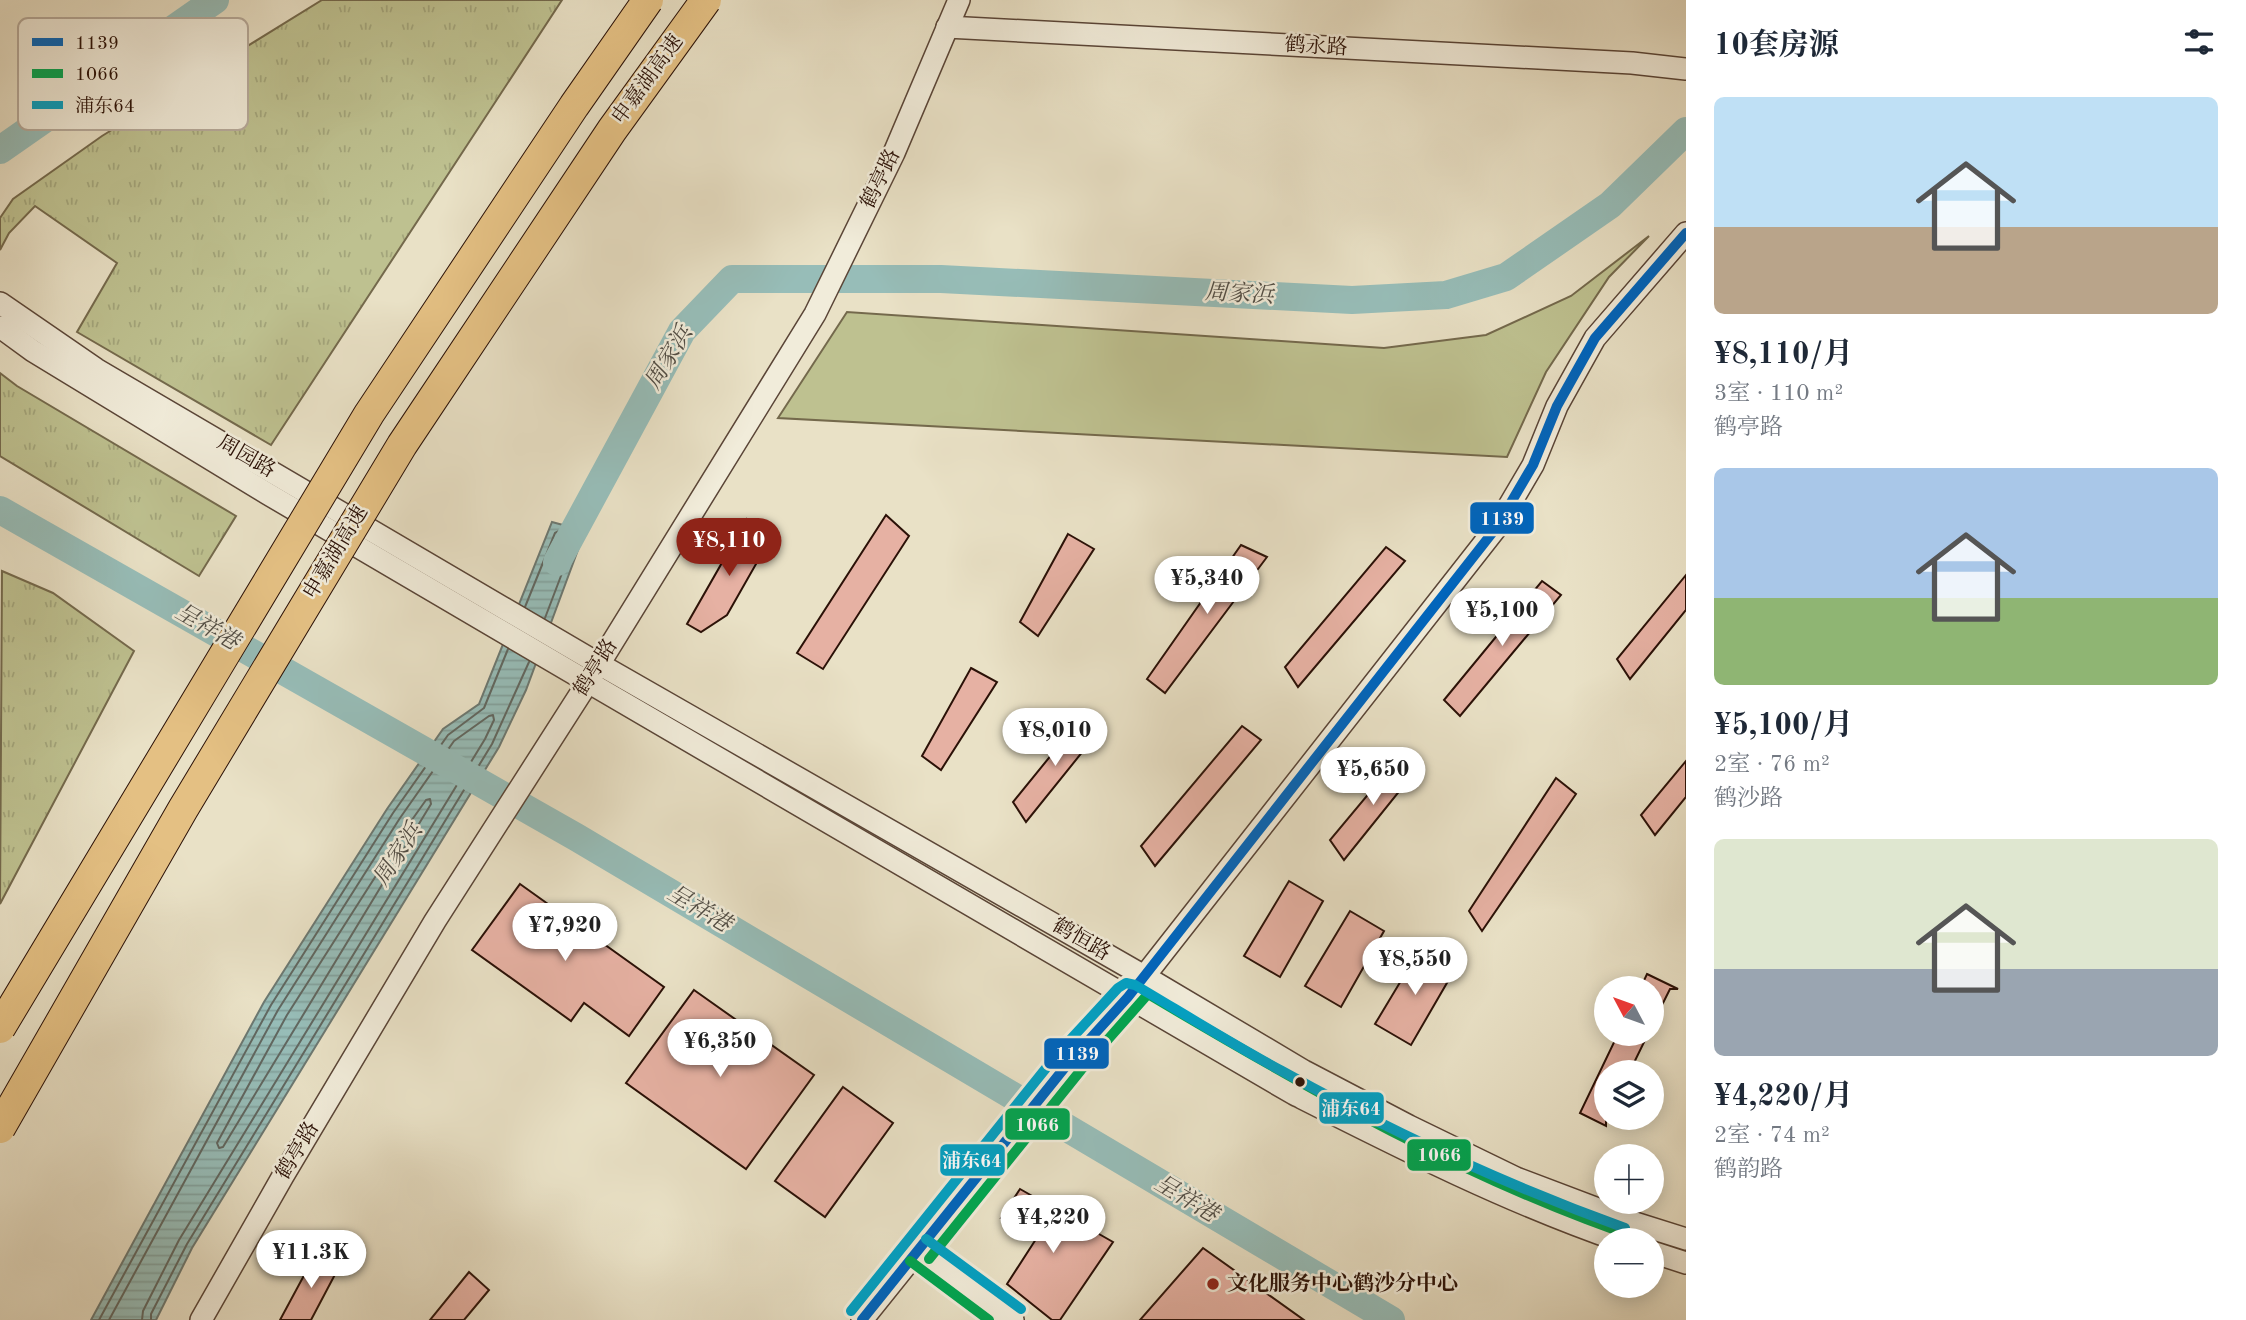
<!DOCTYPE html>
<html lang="zh">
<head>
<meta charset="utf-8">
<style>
  body { margin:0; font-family:"Old Standard TT","Noto Serif SC",serif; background:#f6f6f7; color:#1f2937; height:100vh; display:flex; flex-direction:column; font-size:26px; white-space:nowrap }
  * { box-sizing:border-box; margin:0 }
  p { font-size:23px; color:#747a83 }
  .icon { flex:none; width:38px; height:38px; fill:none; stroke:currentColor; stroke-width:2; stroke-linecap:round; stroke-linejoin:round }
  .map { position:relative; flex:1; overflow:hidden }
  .side { display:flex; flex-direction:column; background:#fff; width:560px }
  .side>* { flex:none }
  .needle { width:46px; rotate:311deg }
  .controls { position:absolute; left:1594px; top:976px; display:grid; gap:14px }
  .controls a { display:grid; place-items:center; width:70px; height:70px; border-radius:50%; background:#fff; box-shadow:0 4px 18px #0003; font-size:35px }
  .price { position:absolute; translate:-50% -60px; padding:0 16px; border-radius:24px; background:#fff; color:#222; font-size:23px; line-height:46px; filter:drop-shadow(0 2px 4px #0008) }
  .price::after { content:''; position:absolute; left:50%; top:42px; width:21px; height:16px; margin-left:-10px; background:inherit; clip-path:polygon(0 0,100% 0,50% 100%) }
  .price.selected { background:#8f2418; color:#fff }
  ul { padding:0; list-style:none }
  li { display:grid; align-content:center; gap:14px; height:371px; padding:0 28px }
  li span { display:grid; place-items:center; height:217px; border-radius:10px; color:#555 }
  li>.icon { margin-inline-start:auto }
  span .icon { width:126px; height:126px; fill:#fffc; stroke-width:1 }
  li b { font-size:30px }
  h2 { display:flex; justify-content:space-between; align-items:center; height:84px; padding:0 28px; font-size:30px }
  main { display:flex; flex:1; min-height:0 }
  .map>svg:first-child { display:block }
  .green { fill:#bec190; stroke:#74694c; stroke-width:2 }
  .park { fill:url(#park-tufts); stroke:#74694c; stroke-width:2 }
  .water { fill:url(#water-rules); stroke:#6c7871; stroke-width:2 }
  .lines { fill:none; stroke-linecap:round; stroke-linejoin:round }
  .shore { stroke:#616760; stroke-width:2 }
  .river { stroke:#97bdb8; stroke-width:28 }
  .building { fill:#e6b1a3; stroke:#2b1107; stroke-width:2 }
  .minor-casing { stroke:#5a4537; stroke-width:24 }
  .minor { stroke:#f1ecda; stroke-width:21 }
  .highway-bridge-casing { stroke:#2b1107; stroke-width:32; stroke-linecap:butt }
  .highway-bridge { stroke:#e4c083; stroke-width:30 }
  .bus-1-casing { stroke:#f1ecda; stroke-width:16 }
  .bus-2-casing { stroke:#f1ecda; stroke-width:16 }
  .bus-3-casing { stroke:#f1ecda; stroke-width:16 }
  .bus-1 { stroke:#0065bd; stroke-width:10 }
  .bus-2 { stroke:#00a651; stroke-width:10 }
  .bus-3 { stroke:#02a1c4; stroke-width:10 }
  .bus-dot { fill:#2b1107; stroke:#f1ecda; stroke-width:2.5 }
  .poi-dot { fill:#8f2418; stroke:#f1ecda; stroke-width:2.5 }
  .labels { text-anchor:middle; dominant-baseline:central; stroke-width:5; stroke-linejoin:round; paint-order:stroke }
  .street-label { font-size:21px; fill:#2b1107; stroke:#f1ecda }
  .poi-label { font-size:21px; font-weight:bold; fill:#2b1107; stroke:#f1ecda; text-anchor:start }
  .water-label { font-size:23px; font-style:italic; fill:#514d45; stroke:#f1ecda }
  .key { fill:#f1ecda; stroke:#b6aa9b; stroke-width:2 }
  .key-label { font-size:19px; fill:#2b1107 }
  .line-badge { stroke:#f1ecda; stroke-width:2.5 }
  .badge-label { font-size:19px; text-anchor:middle; font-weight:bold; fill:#fff }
</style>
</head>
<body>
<main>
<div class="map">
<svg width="1686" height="1320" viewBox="0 0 1686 1320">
  <defs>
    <pattern id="park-tufts" width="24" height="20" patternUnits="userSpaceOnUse" patternTransform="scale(1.75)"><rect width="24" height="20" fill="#bec190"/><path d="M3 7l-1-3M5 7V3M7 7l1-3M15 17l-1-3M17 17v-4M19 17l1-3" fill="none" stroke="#a3a57b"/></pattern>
    <pattern id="water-rules" width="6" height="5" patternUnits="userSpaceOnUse" patternTransform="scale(1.75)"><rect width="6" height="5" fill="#97bdb8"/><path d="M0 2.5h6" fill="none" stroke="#82a19d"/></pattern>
  </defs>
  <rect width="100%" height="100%" fill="#e9e1c6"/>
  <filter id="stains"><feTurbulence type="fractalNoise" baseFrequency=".00286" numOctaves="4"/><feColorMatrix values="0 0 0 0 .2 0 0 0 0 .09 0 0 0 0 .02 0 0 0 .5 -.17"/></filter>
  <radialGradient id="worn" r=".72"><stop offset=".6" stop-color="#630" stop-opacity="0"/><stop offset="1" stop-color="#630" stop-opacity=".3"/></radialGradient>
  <polygon class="green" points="1649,236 1609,277 1546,372 1507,457 778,418 847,312 1384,348 1486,335 1571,296"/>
  <g class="park">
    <polygon points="322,0 562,0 271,445 77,332 117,263 35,206 9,233 0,250 0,218 13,199 102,136"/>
    <polygon points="0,373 17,386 236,516 199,576 0,456"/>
    <polygon points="2,571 53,593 134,651 0,904"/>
  </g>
  <polygon class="water" points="552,522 585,531 526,690 499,747 192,1248 156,1320 91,1320 264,1002 387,809 443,729 479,704"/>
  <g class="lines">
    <g class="shore">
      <polyline points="525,607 555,533 559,531 573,535 575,539 545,618"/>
      <polygon points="430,799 431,804 223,1147 219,1148 217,1143 287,1015 409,824 426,800"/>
      <polyline points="99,1320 271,1005 393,813 448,735 484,708 508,649"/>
      <polyline points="109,1320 278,1010 400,818 454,741 489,716 493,715 494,720 485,739 179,1240 143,1311 142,1320"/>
      <polyline points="151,1320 151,1314 187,1244 492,744 529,662"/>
    </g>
    <g class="river">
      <polyline points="0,150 215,0"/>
      <polyline points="0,510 576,837 1391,1320"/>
      <polyline points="557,562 682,331 732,279 941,279 1352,300 1446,295 1506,277 1610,205 1686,131"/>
    </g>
  </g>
  <g class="building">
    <polygon points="886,515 909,536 823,669 797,653"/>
    <polygon points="747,519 763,529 760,557 727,615 701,632 687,624"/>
    <polygon points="1068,534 1094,549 1038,636 1020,622"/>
    <polygon points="1241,545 1267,557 1165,693 1147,679"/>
    <polygon points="1386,547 1405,561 1298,687 1285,667"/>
    <polygon points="1686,575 1686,610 1630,679 1617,659"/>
    <polygon points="1542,581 1561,595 1460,716 1444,700"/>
    <polygon points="971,668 997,682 941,770 922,756"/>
    <polygon points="1083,716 1100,730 1026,822 1013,802"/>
    <polygon points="1242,726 1261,740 1155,866 1141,846"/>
    <polygon points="1401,755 1418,768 1344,860 1330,840"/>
    <polygon points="1686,761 1686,797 1655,835 1641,815"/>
    <polygon points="1556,778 1576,794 1482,931 1469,911"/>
    <polygon points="1289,881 1323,901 1280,977 1244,956"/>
    <polygon points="520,884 664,987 629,1036 584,1003 571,1021 472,950"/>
    <polygon points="1350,911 1384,931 1341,1007 1305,986"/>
    <polygon points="1420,949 1455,969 1411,1045 1375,1024"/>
    <polygon points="1647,974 1678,989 1670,989 1652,1025 1652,989 1640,989"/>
    <polygon points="694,990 814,1075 746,1169 626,1083"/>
    <polygon points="1618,1034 1648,1034 1629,1073 1606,1073 1606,1126 1580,1113"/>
    <polygon points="843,1087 893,1123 825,1217 775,1181"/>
    <polygon points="1020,1189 1113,1242 1060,1320 1052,1320 1007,1284 1038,1236 1001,1218"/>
    <polygon points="1203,1248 1304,1320 1140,1320"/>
    <polygon points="315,1255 340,1265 311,1320 280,1320"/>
    <polygon points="469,1272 489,1290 464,1320 430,1320"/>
  </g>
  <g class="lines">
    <g class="minor-casing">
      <g id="minor">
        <polyline points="947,27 1632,63 1686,69"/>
        <polyline points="0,303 96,369 599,664 1144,976 1304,1071 1409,1126 1516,1178 1635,1223 1686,1239"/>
        <path d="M0,327L33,351L268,494L588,682L1294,1094C1401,1148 1507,1202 1620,1241"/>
        <polyline points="918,1250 1013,1320"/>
        <polyline points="1652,1252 1686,1263"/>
        <polyline points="201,1320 283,1176 435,921 588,682 815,314 894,153 959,0"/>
        <polyline points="862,1320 1070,1061 1128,997 1496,528 1533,465 1557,406 1595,338 1686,233"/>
      </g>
    </g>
    <use href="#minor" class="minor"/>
    <g class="highway-bridge-casing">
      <g id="highway-bridge">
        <polyline points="0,1028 369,414 574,106 648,0"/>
        <polyline points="0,1128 183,809 402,445 612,130 706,0"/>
      </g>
    </g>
    <use href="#highway-bridge" class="highway-bridge"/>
    <g class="bus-1-casing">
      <polyline id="bus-1" points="862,1320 1070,1061 1128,997 1496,528 1533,465 1557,406 1595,338 1686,233"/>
    </g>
    <g class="bus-2-casing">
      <g id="bus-2">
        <path d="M929,1259L1081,1070L1148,994C1308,1089 1470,1182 1647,1241"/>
        <polyline points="910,1261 989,1320"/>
      </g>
    </g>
    <g class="bus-3-casing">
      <g id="bus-3">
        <polyline points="926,1239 1021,1309"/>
        <path d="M851,1311L1059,1052L1118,988L1126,983L1135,985C1184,1014 1232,1044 1282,1071C1392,1132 1506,1185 1625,1228"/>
      </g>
    </g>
    <use href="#bus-1" class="bus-1"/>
    <use href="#bus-2" class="bus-2"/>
    <use href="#bus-3" class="bus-3"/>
  </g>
  <circle class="bus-dot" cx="1300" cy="1082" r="6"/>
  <circle class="poi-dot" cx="1213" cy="1284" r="7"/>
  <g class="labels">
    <g class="street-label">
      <text transform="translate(1316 47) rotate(3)">鹤永路</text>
      <text transform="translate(648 80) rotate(-54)">申嘉湖高速</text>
      <text transform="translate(881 179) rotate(-64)">鹤亭路</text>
      <text transform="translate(246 457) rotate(30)">周园路</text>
      <text transform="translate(336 553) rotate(-59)">申嘉湖高速</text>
      <text transform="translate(596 668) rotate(-58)">鹤亭路</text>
      <text transform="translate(1081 940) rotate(30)">鹤恒路</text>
      <text transform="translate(298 1151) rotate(-59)">鹤亭路</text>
    </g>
    <g class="poi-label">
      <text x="1227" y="1284">文化服务中心鹤沙分中心</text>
    </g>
    <g class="water-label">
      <text transform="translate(1239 294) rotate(3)">周家浜</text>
      <text transform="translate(669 358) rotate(-59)">周家浜</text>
      <text transform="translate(207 627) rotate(30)">呈祥港</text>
      <text transform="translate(398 855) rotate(-57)">周家浜</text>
      <text transform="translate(699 909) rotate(31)">呈祥港</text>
      <text transform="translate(1186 1199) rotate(31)">呈祥港</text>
    </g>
  </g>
  <rect x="18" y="18" width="230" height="112" rx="10" class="key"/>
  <rect x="32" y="38" width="31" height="8" fill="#0065bd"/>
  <rect x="32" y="69" width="31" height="9" fill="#00a651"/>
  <rect x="32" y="101" width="31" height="8" fill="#02a1c4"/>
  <g class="key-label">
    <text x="75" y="49">1139</text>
    <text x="75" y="80">1066</text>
    <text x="75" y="112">浦东64</text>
  </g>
  <g class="line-badge">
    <rect x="1469" y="501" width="66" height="34" rx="7" fill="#0065bd"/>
    <rect x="1043" y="1037" width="67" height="33" rx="7" fill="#0065bd"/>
    <rect x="1318" y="1091" width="67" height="34" rx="7" fill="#02a1c4"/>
    <rect x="1004" y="1107" width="67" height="34" rx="7" fill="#00a651"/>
    <rect x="1406" y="1138" width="66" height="34" rx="7" fill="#00a651"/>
    <rect x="939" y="1143" width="67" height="34" rx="7" fill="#02a1c4"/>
  </g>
  <g class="badge-label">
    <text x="1502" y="525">1139</text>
    <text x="1077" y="1060">1139</text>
    <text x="1351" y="1115">浦东64</text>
    <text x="1037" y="1131">1066</text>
    <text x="1439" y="1161">1066</text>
    <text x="972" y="1167">浦东64</text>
  </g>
  <rect width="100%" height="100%" filter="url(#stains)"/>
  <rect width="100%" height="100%" fill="url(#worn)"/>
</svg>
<div class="controls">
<a><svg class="needle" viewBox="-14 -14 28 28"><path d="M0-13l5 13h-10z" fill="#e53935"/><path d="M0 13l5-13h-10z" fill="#747a83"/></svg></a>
<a><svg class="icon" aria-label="layers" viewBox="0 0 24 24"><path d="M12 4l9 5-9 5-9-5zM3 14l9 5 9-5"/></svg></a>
<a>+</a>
<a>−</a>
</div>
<b class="price selected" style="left:729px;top:578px">¥8,110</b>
<b class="price" style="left:1207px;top:616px">¥5,340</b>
<b class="price" style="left:1502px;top:648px">¥5,100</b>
<b class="price" style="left:1055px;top:768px">¥8,010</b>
<b class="price" style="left:1373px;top:807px">¥5,650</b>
<b class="price" style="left:565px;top:963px">¥7,920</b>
<b class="price" style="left:1415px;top:997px">¥8,550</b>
<b class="price" style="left:720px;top:1079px">¥6,350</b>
<b class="price" style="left:1053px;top:1255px">¥4,220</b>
<b class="price" style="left:311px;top:1290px">¥11.3K</b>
</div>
<section class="side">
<h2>10套房源<svg class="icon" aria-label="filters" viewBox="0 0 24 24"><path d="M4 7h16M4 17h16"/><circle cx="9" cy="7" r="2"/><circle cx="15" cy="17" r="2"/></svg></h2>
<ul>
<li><span style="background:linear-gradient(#bfe0f5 60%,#b9a48a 0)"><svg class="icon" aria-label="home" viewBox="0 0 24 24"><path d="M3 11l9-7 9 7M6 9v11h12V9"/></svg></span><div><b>¥8,110/月</b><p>3室 · 110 m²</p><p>鹤亭路</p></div></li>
<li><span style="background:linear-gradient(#a9c7e8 60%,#8fb573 0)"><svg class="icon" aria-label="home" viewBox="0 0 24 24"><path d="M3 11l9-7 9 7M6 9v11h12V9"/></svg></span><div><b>¥5,100/月</b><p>2室 · 76 m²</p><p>鹤沙路</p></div></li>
<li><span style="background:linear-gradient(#dfe7d0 60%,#9aa5b1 0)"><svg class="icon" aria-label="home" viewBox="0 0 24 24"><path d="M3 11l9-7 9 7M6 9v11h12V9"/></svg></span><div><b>¥4,220/月</b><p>2室 · 74 m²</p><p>鹤韵路</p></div></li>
</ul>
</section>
</main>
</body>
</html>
